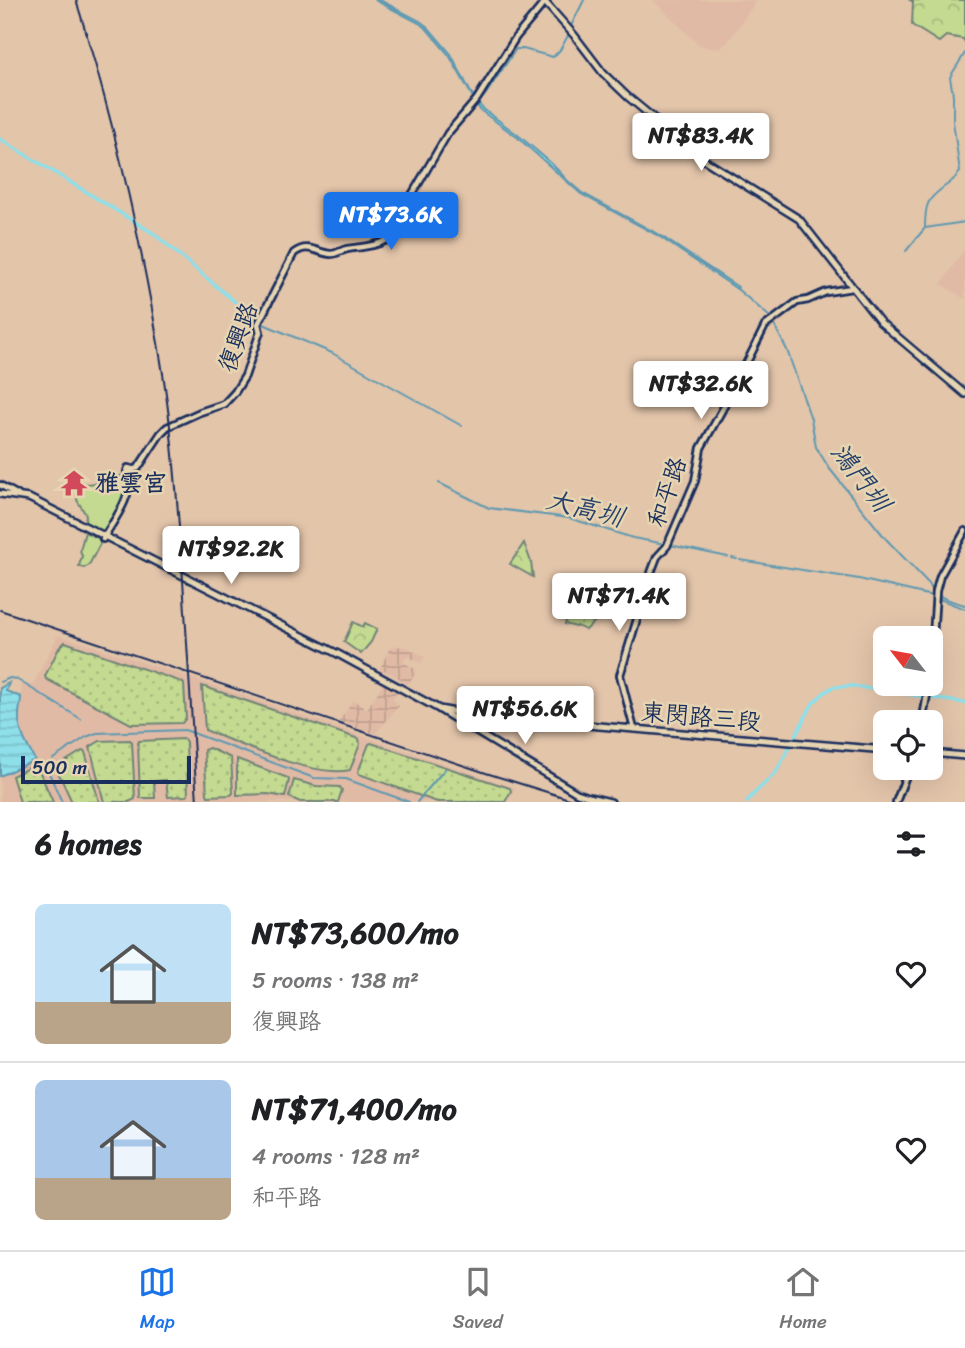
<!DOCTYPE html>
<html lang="en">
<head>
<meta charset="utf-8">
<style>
  body { margin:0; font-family:Sriracha,"LXGW WenKai TC",sans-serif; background:#f6f6f6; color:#202124; height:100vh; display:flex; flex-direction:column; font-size:26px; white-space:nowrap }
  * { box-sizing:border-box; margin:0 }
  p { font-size:23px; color:#757577 }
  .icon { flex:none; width:38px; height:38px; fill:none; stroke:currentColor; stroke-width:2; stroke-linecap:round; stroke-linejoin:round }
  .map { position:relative; height:802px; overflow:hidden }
  .panel { display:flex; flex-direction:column; background:#fff; flex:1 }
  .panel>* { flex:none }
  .needle { width:46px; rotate:301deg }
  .controls { position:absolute; left:873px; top:626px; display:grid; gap:14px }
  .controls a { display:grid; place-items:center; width:70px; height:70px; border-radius:10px; background:#fff; box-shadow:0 7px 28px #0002; font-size:35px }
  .scale { position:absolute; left:21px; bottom:18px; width:170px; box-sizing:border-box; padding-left:7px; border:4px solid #1b2f5e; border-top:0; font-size:19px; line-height:24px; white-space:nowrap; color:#1b2f5e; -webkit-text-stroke:5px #e7d5b2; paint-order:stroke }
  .price { position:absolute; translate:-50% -60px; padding:0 16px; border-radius:7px; background:#fff; color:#222; font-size:23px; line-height:46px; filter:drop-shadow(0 2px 4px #0008) }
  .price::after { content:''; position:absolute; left:50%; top:42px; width:21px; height:16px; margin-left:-10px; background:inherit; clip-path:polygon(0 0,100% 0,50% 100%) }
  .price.active { background:#1a73e8; color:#fff }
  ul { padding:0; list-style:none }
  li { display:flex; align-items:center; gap:21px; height:175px; padding:0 35px }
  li+li { border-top:2px solid #e0e0e0 }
  li span { display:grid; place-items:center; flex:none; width:196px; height:140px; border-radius:10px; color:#555 }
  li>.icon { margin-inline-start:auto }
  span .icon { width:84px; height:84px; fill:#fffc; stroke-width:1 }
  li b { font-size:30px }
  h2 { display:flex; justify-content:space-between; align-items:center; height:84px; padding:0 35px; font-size:30px }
  .menu { display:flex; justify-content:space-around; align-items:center; height:98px; border-top:2px solid #e0e0e0; background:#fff; font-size:19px; color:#757577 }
  .menu a { display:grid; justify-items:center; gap:4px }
  .menu .active { color:#1a73e8 }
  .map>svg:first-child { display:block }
  .built { fill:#e1baa5 }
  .industrial { fill:url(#industrial-grid) }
  .grass { fill:url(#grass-dots); stroke:#6f8477; stroke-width:2 }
  .forest { fill:url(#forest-crowns); stroke:#6f8477; stroke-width:2 }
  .green { fill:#c3da90; stroke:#6f8477; stroke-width:2 }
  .water { fill:url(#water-rules); stroke:#6099b1; stroke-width:2 }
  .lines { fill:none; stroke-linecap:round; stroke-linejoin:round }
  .stream { stroke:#6099b1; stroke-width:2 }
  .canal { stroke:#8edfe9; stroke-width:3.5 }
  .tertiary-casing { stroke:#1b2f5e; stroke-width:10 }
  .secondary-casing { stroke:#1b2f5e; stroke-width:10 }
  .tertiary { stroke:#e7d5b2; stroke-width:4.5 }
  .secondary { stroke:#e7d5b2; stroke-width:5 }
  .rail { stroke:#1b2f5e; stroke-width:2 }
  .labels { text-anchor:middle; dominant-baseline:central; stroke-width:5; stroke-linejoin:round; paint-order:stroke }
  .street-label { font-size:24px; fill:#1b2f5e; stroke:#e7d5b2 }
  .poi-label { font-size:24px; font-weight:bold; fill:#1b2f5e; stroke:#e7d5b2; text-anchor:start }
  .water-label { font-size:26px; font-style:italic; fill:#26416c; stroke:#e7d5b2 }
</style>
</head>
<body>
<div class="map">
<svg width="965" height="802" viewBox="0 0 965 802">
  <defs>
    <pattern id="industrial-grid" width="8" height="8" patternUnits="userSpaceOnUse" patternTransform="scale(1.75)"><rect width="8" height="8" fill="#e1baa5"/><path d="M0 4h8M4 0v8" fill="none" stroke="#c0a090"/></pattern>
    <pattern id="grass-dots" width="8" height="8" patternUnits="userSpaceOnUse" patternTransform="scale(1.75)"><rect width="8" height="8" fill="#c3da90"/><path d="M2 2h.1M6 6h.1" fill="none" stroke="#a7bb7f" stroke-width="1.8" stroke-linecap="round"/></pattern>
    <pattern id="forest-crowns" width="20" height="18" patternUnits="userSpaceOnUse" patternTransform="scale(1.75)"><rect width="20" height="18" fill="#c3da90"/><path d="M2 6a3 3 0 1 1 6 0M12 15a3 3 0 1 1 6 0" fill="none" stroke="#a7bb7f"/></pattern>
    <pattern id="water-rules" width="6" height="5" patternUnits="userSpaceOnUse" patternTransform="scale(1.75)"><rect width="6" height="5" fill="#8edfe9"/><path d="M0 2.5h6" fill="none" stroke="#7ac0ca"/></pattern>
  </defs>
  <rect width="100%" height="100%" fill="#e3c5aa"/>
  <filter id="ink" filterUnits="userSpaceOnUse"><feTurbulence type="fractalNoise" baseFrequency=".0143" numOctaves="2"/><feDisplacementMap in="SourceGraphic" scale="14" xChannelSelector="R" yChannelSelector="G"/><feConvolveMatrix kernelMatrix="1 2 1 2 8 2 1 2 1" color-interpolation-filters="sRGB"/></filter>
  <g filter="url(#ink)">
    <g class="built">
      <polygon points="653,0 757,0 728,42 720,48 713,49 698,44"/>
      <polygon points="963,251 965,252 965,299 941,284"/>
      <polygon points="58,635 195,679 515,788 507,802 0,802 0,773 33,758 21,731 19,702 23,683 32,686"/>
    </g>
    <g class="industrial">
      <polygon points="404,646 425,657 421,663 407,656 403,662 417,670 409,684 384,670 382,675 378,673 390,647"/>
      <polygon points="384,682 397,690 393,699 399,706 375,734 339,722 353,700 367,709"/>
    </g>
    <g class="grass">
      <polygon points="65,642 182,682 184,684 186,718 182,723 131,724 46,679 45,676 59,648"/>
      <path d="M202,686L359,739L360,744L350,770C314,778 240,744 205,730Z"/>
      <polygon points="184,739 186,742 188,795 186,796 168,797 166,780 154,781 155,798 140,798 138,743 139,741"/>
      <polygon points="130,740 132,742 135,799 129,802 104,802 90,747 100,741"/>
      <polygon points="371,743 510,788 511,791 505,802 437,802 359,774 358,772 369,744"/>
      <polygon points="209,748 231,758 233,793 231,795 208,796 207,794 204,750"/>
      <polygon points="82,751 85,752 99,802 72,802 57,770 58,766"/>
      <polygon points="237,759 288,778 289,780 285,797 268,794 237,795"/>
      <polygon points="32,766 38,768 53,802 20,802 12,776"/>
      <polygon points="294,780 316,786 340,787 342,790 338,802 300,802 289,797"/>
    </g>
    <g class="forest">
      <polygon points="910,0 965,0 965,42 963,39 946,36 939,42 912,25 913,2"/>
      <polygon points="524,543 531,562 533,577 510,564"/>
      <polygon points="599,588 614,595 601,615 586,630 577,626 576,627 565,624 569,613 583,617 588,604"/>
      <polygon points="353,622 363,627 365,623 377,629 371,642 361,654 344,642"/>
    </g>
    <g class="green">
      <polygon points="129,473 127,498 104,537 84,526 86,515 77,500 78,485 104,482"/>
      <polygon points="85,532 102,540 89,565 84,568 79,566 82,556 80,550"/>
    </g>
    <g class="water">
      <polygon points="375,0 380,0 393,7 420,21 428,27 451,54 470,91 482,108 518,135 551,163 568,181 582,193 658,234 738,287 737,289 657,235 581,194 517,137 480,110 449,55 426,28 419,23"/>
      <path d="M9,683L6,691L21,697C21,704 19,708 19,715C18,731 28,747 35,760L0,776V688Z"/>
    </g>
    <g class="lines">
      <g class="stream">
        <polyline points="571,26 584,0"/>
        <polyline points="480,101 486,94 516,49 523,49 553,57 560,50 569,34"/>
        <path d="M925,228C925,203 927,199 948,184C953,180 956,178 960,172L953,121V95L950,77L965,53"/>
        <polyline points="906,251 925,228 965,222"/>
        <path d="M736,288L770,317L787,350L811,419L816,447L829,468L886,539L929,584C935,598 952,601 965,605"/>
        <polyline points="261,323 332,353 462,426"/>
        <polyline points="439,483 489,508 569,518 633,538 665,544"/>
        <polyline points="670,545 728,557"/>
        <polyline points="732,558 737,559"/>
        <polyline points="740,560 859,579 932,596 965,609"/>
        <polyline points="0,682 10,678 16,679 81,719"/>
        <polyline points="53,759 86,737 97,733 185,730 314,778 346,779 409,802"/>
        <polyline points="49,773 62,802"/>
        <polyline points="417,802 445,769"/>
      </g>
      <g class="canal">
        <polyline points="0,139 153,233 259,322"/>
        <path d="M747,802C755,790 767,783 776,772L813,703L825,692L833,687L853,686L965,703"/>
      </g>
      <g class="tertiary-casing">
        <g id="tertiary">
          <polygon points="128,468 132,469 130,473 127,471"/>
          <path d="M132,470L138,468L161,433L167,427L200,412L224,404L235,392L245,376L260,332L258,324L294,253C309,242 316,253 331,254C336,254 342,250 347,249C363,246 369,248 385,241L448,133L477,99L516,37L545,2"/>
          <polyline points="0,485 18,495"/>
          <path d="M103,539C116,517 131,499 130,473"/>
          <polyline points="931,669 936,591 940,576 965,531"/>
          <polyline points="440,710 577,793 586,796 611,802"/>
          <polyline points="922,723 929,684"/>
          <polyline points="634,729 620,675 652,570 657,557 667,546 695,481 701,448 732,392 765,326 797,302 808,300 826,292 852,288"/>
          <polyline points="896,802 909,768"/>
        </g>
      </g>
      <g class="secondary-casing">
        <g id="secondary">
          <polyline points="543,0 574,35 603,73 628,97 706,161 799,219 880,322 965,394"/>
          <polyline points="0,494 29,498 338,654 439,709 478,716 886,750"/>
          <polyline points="931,753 965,756"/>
        </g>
      </g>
      <use href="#tertiary" class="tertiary"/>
      <use href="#secondary" class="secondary"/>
      <g class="rail">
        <path d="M76,0C115,124 144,252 164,380C174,447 178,514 183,580C188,654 193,728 197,802"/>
        <polyline points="0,610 486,773 579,802"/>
      </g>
    </g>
  </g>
  <defs>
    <g id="temple-bare" transform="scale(2.1)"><path d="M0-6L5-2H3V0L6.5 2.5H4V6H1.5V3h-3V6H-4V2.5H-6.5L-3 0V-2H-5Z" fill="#d1495b" stroke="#e7d5b2" stroke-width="2.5" paint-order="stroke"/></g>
  </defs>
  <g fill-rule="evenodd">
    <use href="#temple-bare" x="74" y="483"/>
  </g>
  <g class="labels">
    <g class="street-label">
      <text transform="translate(238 337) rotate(-70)">復興路</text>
      <text transform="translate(667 492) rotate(-71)">和平路</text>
      <text transform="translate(701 717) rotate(5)">東閔路三段</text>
    </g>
    <g class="poi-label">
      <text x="95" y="483">雅雲宮</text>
    </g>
    <g class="water-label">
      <text transform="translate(861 477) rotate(52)">鴻門圳</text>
      <text transform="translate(585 508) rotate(14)">大高圳</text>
    </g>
  </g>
</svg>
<div class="controls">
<a><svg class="needle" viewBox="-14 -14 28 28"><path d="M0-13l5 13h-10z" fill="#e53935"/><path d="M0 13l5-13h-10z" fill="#757577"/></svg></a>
<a><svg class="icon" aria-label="locate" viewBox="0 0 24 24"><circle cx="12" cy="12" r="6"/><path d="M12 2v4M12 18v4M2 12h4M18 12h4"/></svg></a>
</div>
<div class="scale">500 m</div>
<b class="price" style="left:701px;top:173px">NT$83.4K</b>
<b class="price active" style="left:391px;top:252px">NT$73.6K</b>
<b class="price" style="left:701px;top:421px">NT$32.6K</b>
<b class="price" style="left:231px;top:586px">NT$92.2K</b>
<b class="price" style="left:619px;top:633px">NT$71.4K</b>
<b class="price" style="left:525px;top:746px">NT$56.6K</b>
</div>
<section class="panel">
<h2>6 homes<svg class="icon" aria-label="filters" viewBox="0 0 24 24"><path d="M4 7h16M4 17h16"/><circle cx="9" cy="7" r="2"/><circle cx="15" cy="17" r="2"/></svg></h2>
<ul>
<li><span style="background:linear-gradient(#bfe0f5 70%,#b9a48a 0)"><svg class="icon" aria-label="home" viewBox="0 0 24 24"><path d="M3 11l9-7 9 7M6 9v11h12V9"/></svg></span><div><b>NT$73,600/mo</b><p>5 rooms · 138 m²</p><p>復興路</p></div><svg class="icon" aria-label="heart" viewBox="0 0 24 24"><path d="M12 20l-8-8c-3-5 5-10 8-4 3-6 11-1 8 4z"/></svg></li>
<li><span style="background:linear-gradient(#a9c7e8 70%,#b9a48a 0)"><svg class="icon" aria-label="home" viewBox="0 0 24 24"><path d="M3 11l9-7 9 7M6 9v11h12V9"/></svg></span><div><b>NT$71,400/mo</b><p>4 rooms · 128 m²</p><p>和平路</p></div><svg class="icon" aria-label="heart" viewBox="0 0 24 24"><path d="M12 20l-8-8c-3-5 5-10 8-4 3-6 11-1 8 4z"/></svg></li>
</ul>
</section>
<nav class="menu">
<a class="active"><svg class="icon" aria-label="map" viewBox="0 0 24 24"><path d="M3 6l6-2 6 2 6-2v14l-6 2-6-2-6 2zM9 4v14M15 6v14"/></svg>Map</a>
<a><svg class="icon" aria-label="saved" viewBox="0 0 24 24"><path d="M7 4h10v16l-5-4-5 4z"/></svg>Saved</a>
<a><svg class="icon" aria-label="home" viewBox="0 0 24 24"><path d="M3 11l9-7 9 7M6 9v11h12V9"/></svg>Home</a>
</nav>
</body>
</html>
